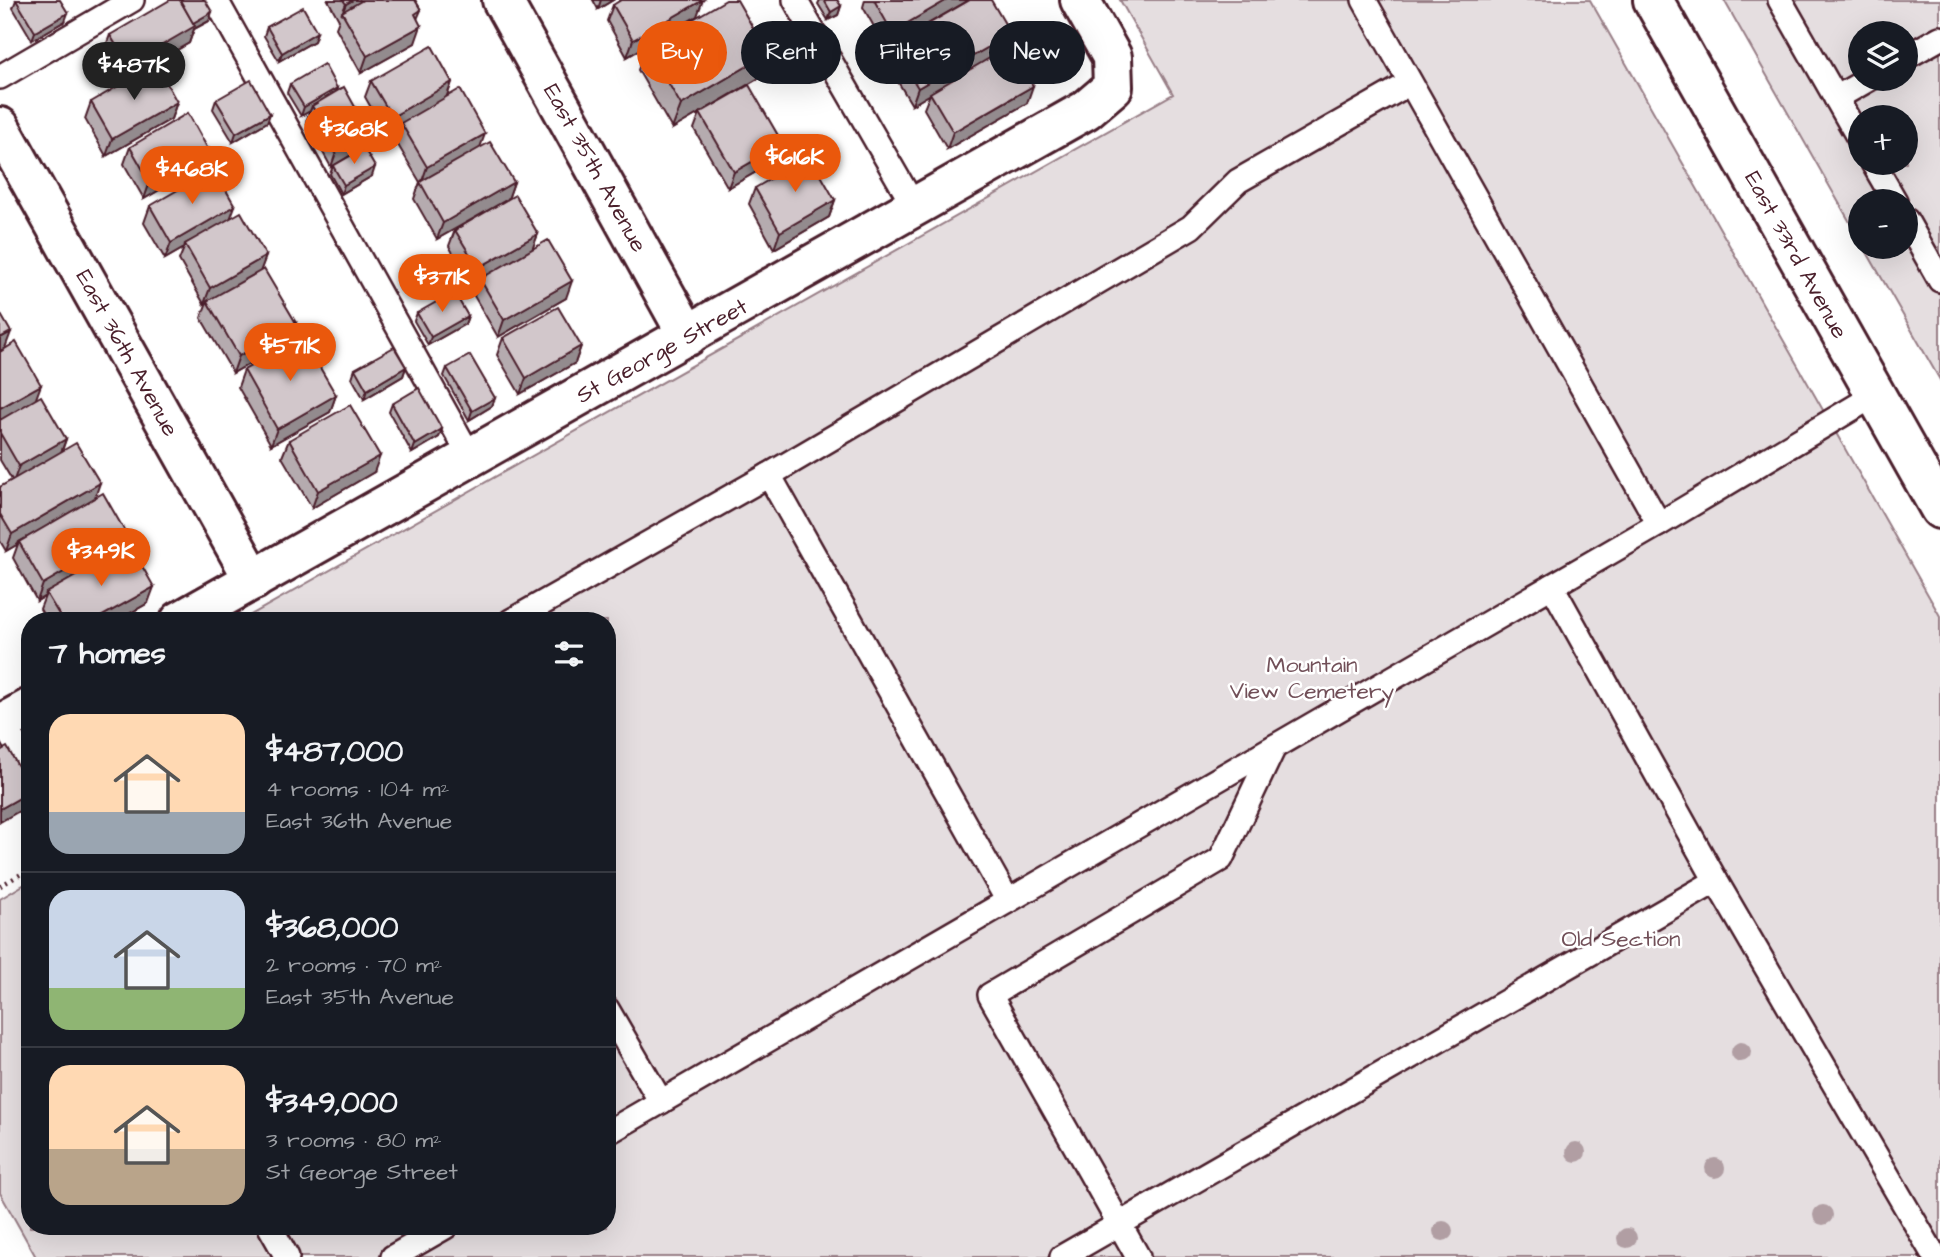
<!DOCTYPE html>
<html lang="en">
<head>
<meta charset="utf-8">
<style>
  body { margin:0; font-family:"Architects Daughter",sans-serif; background:#20242c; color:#f1f3f6; height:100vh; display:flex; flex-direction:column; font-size:26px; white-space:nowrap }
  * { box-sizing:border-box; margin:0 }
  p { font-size:23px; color:#9ea1a6 }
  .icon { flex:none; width:38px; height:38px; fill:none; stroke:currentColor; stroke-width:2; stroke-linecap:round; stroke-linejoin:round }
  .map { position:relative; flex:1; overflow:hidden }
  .details { position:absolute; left:21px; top:612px; width:595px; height:623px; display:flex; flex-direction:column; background:#171b24; border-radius:28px; box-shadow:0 7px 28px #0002 }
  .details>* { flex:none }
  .hud { position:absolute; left:637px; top:21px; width:665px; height:63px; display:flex; gap:14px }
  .controls { position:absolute; left:1848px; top:21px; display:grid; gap:14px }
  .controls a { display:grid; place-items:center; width:70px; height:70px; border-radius:50%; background:#171b24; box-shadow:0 7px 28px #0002; font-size:35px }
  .price { position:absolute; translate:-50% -60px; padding:0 16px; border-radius:24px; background:#ea580c; color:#fff; font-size:23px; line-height:46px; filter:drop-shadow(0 2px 4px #0008) }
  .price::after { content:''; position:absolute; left:50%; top:42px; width:21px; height:16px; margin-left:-10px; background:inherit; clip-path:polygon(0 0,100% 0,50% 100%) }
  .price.on { background:#222; color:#fff }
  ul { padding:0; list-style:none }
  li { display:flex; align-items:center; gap:21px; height:175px; padding:0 28px }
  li+li { border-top:2px solid #363941 }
  li span { display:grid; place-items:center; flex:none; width:196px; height:140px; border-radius:21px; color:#555 }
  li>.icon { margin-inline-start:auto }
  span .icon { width:84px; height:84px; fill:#fffc; stroke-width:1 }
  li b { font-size:30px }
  h2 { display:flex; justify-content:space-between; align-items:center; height:84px; padding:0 28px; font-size:30px }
  .pill { padding:0 24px; border-radius:32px; background:#171b24; box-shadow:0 7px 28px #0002; font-size:24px; line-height:63px }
  .pill.on { background:#ea580c; color:#fff }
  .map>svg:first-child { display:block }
  .green { fill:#e5dee0; stroke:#987e86; stroke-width:2; fill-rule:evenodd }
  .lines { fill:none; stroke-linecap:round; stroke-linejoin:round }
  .service-casing { stroke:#4a1f2b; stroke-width:28 }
  .minor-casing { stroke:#4a1f2b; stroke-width:44 }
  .tertiary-casing { stroke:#4a1f2b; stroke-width:44 }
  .path { stroke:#4a1f2b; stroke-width:4.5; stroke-dasharray:2 5; stroke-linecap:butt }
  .service { stroke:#fff; stroke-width:23 }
  .minor { stroke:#fff; stroke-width:38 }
  .tertiary { stroke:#fff; stroke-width:38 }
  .tree { fill:#b19ea3 }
  .wall { fill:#b5abaf; stroke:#4a1f2b; stroke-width:2 }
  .shaded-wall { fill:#938b8e; stroke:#4a1f2b; stroke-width:2 }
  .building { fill:#d2c7cb; stroke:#4a1f2b; stroke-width:2 }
  .labels { text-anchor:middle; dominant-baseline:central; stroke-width:5; stroke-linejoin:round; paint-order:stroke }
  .street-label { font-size:23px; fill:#4a1f2b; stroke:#fff }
  .park-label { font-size:23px; fill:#714f58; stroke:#fff }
</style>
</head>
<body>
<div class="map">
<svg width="1940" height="1257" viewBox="0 0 1940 1257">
  <rect width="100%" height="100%" fill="#fff"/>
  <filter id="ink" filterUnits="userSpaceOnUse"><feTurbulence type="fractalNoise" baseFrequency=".0143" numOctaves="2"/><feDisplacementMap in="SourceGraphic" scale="14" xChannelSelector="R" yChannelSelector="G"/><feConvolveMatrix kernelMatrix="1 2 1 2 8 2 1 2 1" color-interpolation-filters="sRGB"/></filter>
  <g filter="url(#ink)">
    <g class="green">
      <polygon points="1120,0 1590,0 1940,616 1940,1257 36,1257 0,1193 0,899 30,881 30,1227 607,1227 607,621 240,621 1173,94"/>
      <path d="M1724,0H1940V380L1864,247H1906V201H1860V240ZM1860,33H1906V79H1860ZM1860,117H1906V163H1860Z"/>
    </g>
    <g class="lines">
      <g class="service-casing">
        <g id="service">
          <polyline points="216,0 471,458"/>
          <polyline points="795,0 915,208"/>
          <polyline points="1364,0 1659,524"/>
          <polyline points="1780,0 1860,140"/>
          <polyline points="1906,57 1940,38"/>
          <polyline points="0,77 132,0"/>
          <polyline points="1836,98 1869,79"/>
          <polyline points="1873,163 1895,201"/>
          <polyline points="1906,220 1940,280"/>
          <polyline points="769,475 1008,901"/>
          <polyline points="1552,586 1716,881 1935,1257"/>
          <polyline points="511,621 769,475 1191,227 1238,181 1410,83"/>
          <polyline points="0,717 30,770"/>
          <polyline points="607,1009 661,1102"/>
          <polyline points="607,1133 1659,524 1875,395"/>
          <polyline points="270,1227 287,1257"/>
          <polyline points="393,1257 445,1227"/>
          <polyline points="1062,1257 1716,881"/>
          <polyline points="1138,1257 990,995 1221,859 1274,747"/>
        </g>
      </g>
      <g class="minor-casing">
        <g id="minor">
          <polyline points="502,0 688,336"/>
          <polyline points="0,127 254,580"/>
          <polyline points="180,621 1086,110 1113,87 1112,57 1080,0"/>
          <polyline points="3,723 30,708"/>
        </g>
      </g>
      <g class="tertiary-casing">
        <polyline id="tertiary" points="1653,0 1940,509"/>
      </g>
      <polyline class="path" points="0,886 30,869"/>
      <use href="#service" class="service"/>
      <use href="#minor" class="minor"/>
      <use href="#tertiary" class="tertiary"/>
    </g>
    <g class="tree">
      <circle cx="1741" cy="1052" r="10"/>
      <circle cx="1576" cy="1152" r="10"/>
      <circle cx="1715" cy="1168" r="10"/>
      <circle cx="1823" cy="1215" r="10"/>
      <circle cx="1443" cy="1231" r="10"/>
      <circle cx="1627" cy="1238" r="10"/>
    </g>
    <g class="wall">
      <polygon points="16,0 65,21 32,40 13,8"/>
      <polygon points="328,0 415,0 421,10 417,19 415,43 361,73 336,28 339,20"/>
      <polygon points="593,0 613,0 598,9"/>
      <polygon points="820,0 837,0 841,6 838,15 828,20 818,4"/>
      <polygon points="865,0 969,0 886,48 863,7"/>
      <polygon points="613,5 697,16 627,57 607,21"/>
      <polygon points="209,21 194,29 189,43 121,82 104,51 110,35"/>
      <polygon points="267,27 317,32 314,41 279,61 264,36"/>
      <polygon points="1011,34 1005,49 1027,103 947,149 924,109 930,94 912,105 886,62 892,45"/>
      <polygon points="647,46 759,78 672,129 638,70"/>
      <polygon points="371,81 452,82 447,97 480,147 514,182 508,199 437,239 414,199 420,182 395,140 401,125 386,134 365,97"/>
      <polygon points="290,84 336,92 369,132 364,148 372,176 341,194 330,174 333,166 331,167 306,122 310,111 301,116 287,93"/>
      <polygon points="216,100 267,122 233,142 213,109"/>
      <polygon points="91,102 177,102 171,119 106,156 85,119"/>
      <polygon points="700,113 777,160 728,188 694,129"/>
      <polygon points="130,147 208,149 202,165 144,199 124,164"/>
      <polygon points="755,188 835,200 829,217 774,249 749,204"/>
      <polygon points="150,206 231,217 266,256 260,271 290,340 233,373 201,318 207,302 204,304 179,260 184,248 165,259 144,223"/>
      <polygon points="455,230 538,234 532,249 566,298 498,337 474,296 480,280 471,285 449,246"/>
      <polygon points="417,313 468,316 465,324 428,345 414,321"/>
      <polygon points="503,338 581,346 575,363 520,394 497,355"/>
      <polygon points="0,352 35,399 66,439 62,451 94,498 127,535 123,549 148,603 116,621 47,621 40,609 45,596 37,601 13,558 18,544 6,551 0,541 0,487 12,480 0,460"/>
      <polygon points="406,367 403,376 364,399 352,378 355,369"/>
      <polygon points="447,368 495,398 492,406 469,420 444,376"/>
      <polygon points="244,370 336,395 330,412 271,445 238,387"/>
      <polygon points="392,404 442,429 439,437 412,453 389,412"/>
      <polygon points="289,440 374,472 312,508 282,457"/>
    </g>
    <g class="shaded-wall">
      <polygon points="353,0 376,0 342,13 346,4"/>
      <polygon points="601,0 613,0 598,9"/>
      <polygon points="703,0 697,16 627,57 633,40"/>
      <polygon points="947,0 969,0 886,48 892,32"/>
      <polygon points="841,6 838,15 828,20 831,12"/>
      <polygon points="212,12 209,21 194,29 189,43 121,82 128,65 193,23"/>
      <polygon points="68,13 65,21 32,40 35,32"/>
      <polygon points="421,26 415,43 361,73 367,56"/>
      <polygon points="317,32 314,41 279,61 282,53"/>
      <polygon points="1011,34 1005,50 912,105 918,88"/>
      <polygon points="768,54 759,78 672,129 681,105"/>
      <polygon points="452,82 446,98 386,134 392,117"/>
      <polygon points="1033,86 1027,103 947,149 953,132"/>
      <polygon points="337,88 334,97 312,106 310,111 301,116 304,107"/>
      <polygon points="177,102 171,119 106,156 112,139"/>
      <polygon points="270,114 267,122 233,142 236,133"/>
      <polygon points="369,132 363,148 331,167 337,150"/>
      <polygon points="485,134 479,150 421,184 427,167"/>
      <polygon points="783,144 777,160 728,188 734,172"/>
      <polygon points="208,149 202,165 144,199 150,182"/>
      <polygon points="375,167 372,176 341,194 344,185"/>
      <polygon points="514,182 508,199 437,239 443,223"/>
      <polygon points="835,200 829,217 774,249 780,232"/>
      <polygon points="235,206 229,222 185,244 184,248 165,259 171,243"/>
      <polygon points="538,234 532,250 471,285 478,268"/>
      <polygon points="266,256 260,272 204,304 210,288"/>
      <polygon points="572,281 566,298 498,337 504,320"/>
      <polygon points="468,316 465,324 428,345 431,337"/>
      <polygon points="296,323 290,340 233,373 239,356"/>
      <polygon points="11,332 5,348 0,351 0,338"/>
      <polygon points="581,346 575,363 520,394 526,378"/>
      <polygon points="406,367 403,376 364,399 367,390"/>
      <polygon points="41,385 35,401 0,421 0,408"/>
      <polygon points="336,395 330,412 271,445 277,429"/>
      <polygon points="495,398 492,406 469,420 472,411"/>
      <polygon points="442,429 439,437 412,453 415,445"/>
      <polygon points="66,439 60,455 13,483 19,466"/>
      <polygon points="380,456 374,472 312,508 318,491"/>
      <polygon points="100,483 94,500 19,542 18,544 6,551 12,534"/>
      <polygon points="127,535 121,552 46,593 45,596 37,601 43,584"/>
      <polygon points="154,587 148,603 116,621 93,621"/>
      <polygon points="30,792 30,797 26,807 0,822 0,809"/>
    </g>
    <g class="building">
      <polygon points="16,0 60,0 68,13 35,32"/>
      <polygon points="170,0 180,0 195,26 128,65 110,35"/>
      <polygon points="180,0 205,0 212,12 193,23"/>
      <polygon points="343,0 353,0 346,4"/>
      <polygon points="363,0 415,0 421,10 415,14 421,26 367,56 342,12"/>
      <polygon points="621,0 703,0 633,40 613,5"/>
      <polygon points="726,0 737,0 768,54 681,105 647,46"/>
      <polygon points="824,0 837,0 841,6 831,12"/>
      <polygon points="874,0 947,0 892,32"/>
      <polygon points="970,0 991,0 1011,34 918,88 892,45"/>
      <polygon points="303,7 317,32 282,53 267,27"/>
      <polygon points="432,46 452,82 392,117 371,81"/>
      <polygon points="1010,46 1033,86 953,132 930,93"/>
      <polygon points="156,64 177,102 112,139 91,102"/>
      <polygon points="324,64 337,88 304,107 290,84"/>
      <polygon points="251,80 270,114 236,133 216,100"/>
      <polygon points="749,85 783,144 734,172 700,113"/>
      <polygon points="344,87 369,132 337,150 312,106"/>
      <polygon points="460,89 485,134 427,167 401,123"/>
      <polygon points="188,113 208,149 150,182 130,147"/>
      <polygon points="490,142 514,182 443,223 420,182"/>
      <polygon points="364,148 375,167 344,185 333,166"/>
      <polygon points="810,156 835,200 780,232 755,188"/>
      <polygon points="214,169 235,206 171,243 150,206"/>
      <polygon points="515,195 538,234 478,268 455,230"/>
      <polygon points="241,212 266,256 210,288 185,244"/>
      <polygon points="548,240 572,281 504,320 480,279"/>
      <polygon points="264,269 296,323 239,356 207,301"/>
      <polygon points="454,292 468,316 431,337 417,313"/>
      <polygon points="558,307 581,346 526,378 503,338"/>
      <polygon points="0,313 11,332 0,338"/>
      <polygon points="302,337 336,395 277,429 244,370"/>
      <polygon points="16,342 41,385 0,408 0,352"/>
      <polygon points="394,347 406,367 367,390 355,369"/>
      <polygon points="470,355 495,398 472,411 447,368"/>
      <polygon points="419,388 442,429 415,445 392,404"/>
      <polygon points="41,396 66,439 19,466 0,433 0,420"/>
      <polygon points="350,405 380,456 318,491 289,440"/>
      <polygon points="76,443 100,483 12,534 0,514 0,487"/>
      <polygon points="103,493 127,535 43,584 19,542"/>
      <polygon points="130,545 154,587 93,621 63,621 46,593"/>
      <polygon points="7,747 30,787 30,792 0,809 0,751"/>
    </g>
  </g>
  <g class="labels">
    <g class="street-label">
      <text transform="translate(595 168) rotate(61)">East 35th Avenue</text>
      <text transform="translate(1796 255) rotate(61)">East 33rd Avenue</text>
      <text transform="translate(662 351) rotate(-29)">St George Street</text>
      <text transform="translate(127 353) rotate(61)">East 36th Avenue</text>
    </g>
    <g class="park-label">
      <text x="1312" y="665">Mountain<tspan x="1312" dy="26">View Cemetery</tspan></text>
      <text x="1621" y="939">Old Section</text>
    </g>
  </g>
</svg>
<div class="controls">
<a><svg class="icon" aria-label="layers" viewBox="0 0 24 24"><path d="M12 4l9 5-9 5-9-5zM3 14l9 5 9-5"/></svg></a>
<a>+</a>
<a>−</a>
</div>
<b class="price on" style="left:134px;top:102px">$487K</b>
<b class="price" style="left:354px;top:166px">$368K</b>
<b class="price" style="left:795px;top:194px">$616K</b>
<b class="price" style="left:192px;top:206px">$468K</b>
<b class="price" style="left:442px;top:314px">$371K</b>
<b class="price" style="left:290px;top:383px">$571K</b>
<b class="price" style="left:101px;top:588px">$349K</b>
<div class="hud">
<a class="pill on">Buy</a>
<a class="pill">Rent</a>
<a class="pill">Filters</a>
<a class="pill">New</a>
</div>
<section class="details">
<h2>7 homes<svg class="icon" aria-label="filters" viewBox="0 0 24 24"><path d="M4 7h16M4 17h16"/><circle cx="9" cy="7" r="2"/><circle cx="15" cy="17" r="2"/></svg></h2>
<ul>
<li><span style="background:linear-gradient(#ffd9b3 70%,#9aa5b1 0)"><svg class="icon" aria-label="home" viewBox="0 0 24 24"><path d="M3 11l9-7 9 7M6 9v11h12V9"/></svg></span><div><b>$487,000</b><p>4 rooms · 104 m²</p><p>East 36th Avenue</p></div></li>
<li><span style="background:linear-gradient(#c9d6e8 70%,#8fb573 0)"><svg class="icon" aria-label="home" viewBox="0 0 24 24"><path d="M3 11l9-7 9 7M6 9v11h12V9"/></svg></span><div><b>$368,000</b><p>2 rooms · 70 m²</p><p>East 35th Avenue</p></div></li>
<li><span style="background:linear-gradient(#ffd9b3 60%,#b9a48a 0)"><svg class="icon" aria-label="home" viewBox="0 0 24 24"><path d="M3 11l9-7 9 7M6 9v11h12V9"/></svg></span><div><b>$349,000</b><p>3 rooms · 80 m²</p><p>St George Street</p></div></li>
</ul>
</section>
</div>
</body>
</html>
